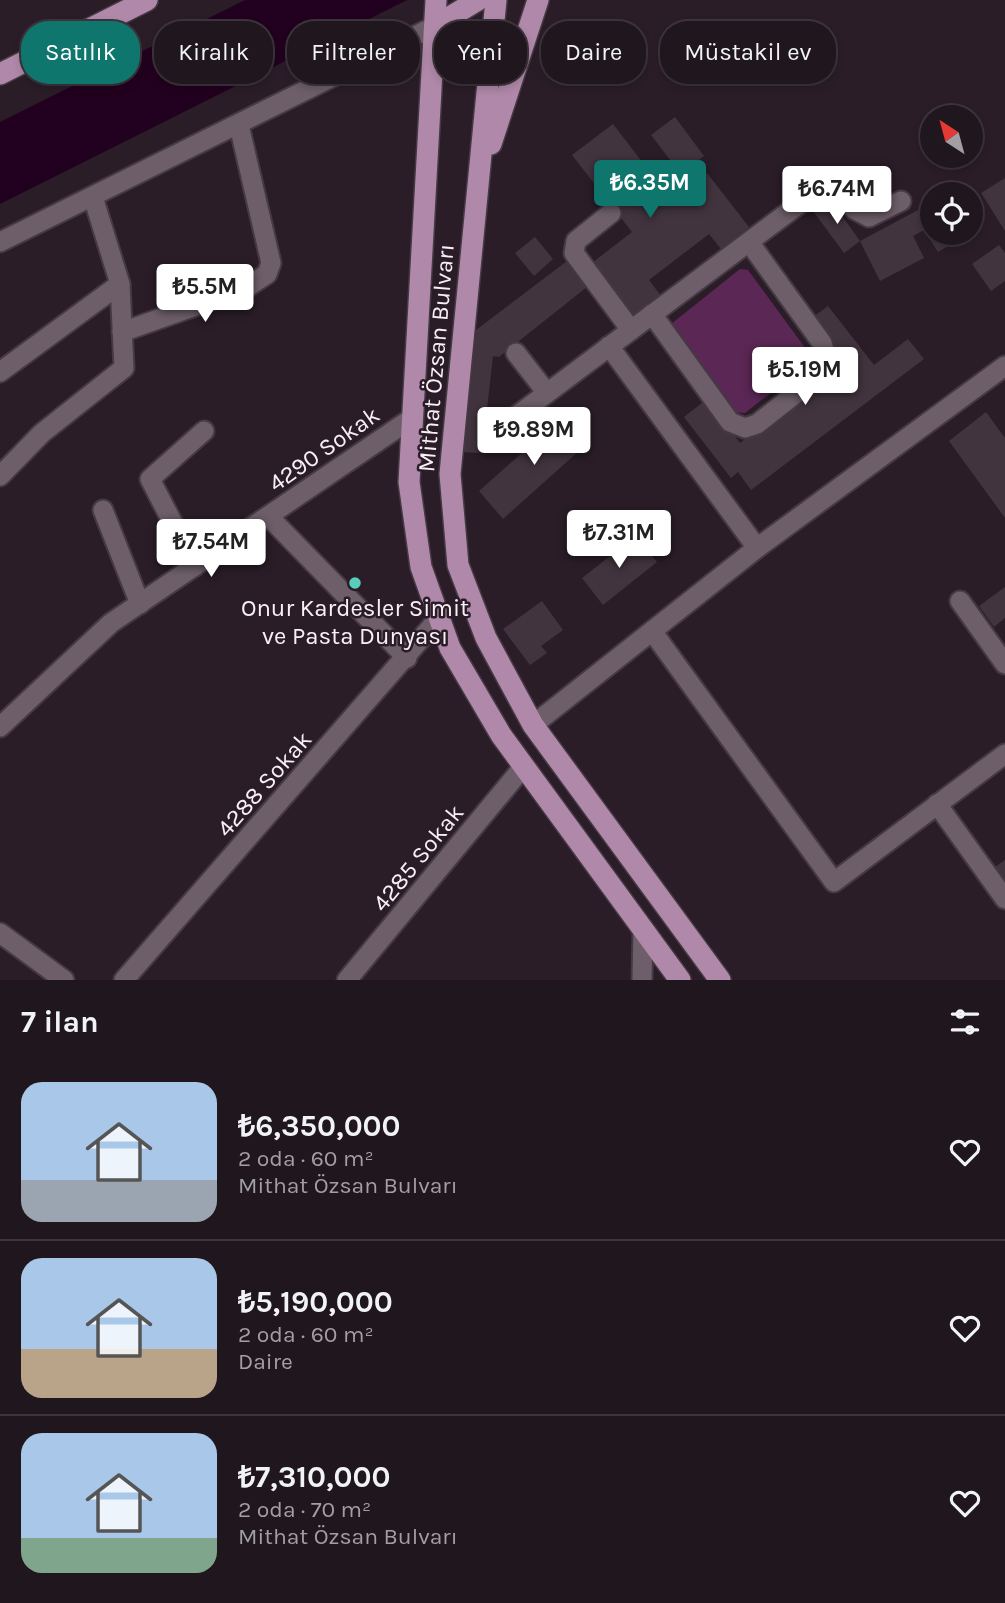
<!DOCTYPE html>
<html lang="tr">
<head>
<meta charset="utf-8">
<style>
  body { margin:0; font-family:Karla,sans-serif; background:#281f27; color:#f1f3f6; height:100vh; display:flex; flex-direction:column; font-size:26px; white-space:nowrap }
  * { box-sizing:border-box; margin:0 }
  p { font-size:23px; color:#a29fa4 }
  .icon { flex:none; width:38px; height:38px; fill:none; stroke:currentColor; stroke-width:2; stroke-linecap:round; stroke-linejoin:round }
  .map { position:relative; height:980px; overflow:hidden }
  .side { display:flex; flex-direction:column; background:#20161e; flex:1 }
  .side>* { flex:none }
  .banner { position:absolute; left:21px; top:21px; width:964px; height:63px; display:flex; gap:14px }
  .needle { width:46px; rotate:324deg }
  .tools { position:absolute; left:920px; top:105px; display:grid; gap:14px }
  .tools a { display:grid; place-items:center; width:63px; height:63px; border-radius:50%; background:#20161e; box-shadow:0 4px 10px #0003,0 0 0 2px #3d353c; font-size:35px }
  .price { position:absolute; translate:-50% -60px; padding:0 16px; border-radius:7px; background:#fff; color:#222; font-size:23px; line-height:46px; filter:drop-shadow(0 2px 4px #0008) }
  .price::after { content:''; position:absolute; left:50%; top:42px; width:21px; height:16px; margin-left:-10px; background:inherit; clip-path:polygon(0 0,100% 0,50% 100%) }
  .price.current { background:#0f766e; color:#fff }
  ul { padding:0; list-style:none }
  li { display:flex; align-items:center; gap:21px; height:175px; padding:0 21px }
  li+li { border-top:2px solid #3d353c }
  li span { display:grid; place-items:center; flex:none; width:196px; height:140px; border-radius:21px; color:#555 }
  li>.icon { margin-inline-start:auto }
  span .icon { width:84px; height:84px; fill:#fffc; stroke-width:1 }
  li b { font-size:30px }
  h2 { display:flex; justify-content:space-between; align-items:center; height:84px; padding:0 21px; font-size:30px }
  .chip { padding:0 24px; border-radius:28px; background:#20161e; box-shadow:0 4px 10px #0003,0 0 0 2px #3d353c; font-size:24px; line-height:63px }
  .chip.current { background:#0f766e; color:#fff }
  .map>svg:first-child { display:block }
  .green { fill:#5b2755 }
  .water { fill:#22001f }
  .building { fill:#42343f }
  .lines { fill:none; stroke-linecap:round; stroke-linejoin:round }
  .minor-casing { stroke:#453a43; stroke-width:23 }
  .major-casing { stroke:#453a43; stroke-width:24 }
  .minor { stroke:#6d5e6a; stroke-width:19 }
  .major { stroke:#b088a9; stroke-width:21 }
  .poi-dot { fill:#5acebd; stroke:#2a1d28; stroke-width:2.5 }
  .labels { text-anchor:middle; dominant-baseline:central; stroke-width:5; stroke-linejoin:round; paint-order:stroke }
  .street-label { font-size:24px; fill:#f9f0f7; stroke:#2a1d28 }
  .poi-label { font-size:24px; fill:#f9f0f7; stroke:#2a1d28 }
</style>
</head>
<body>
<div class="map">
<svg width="1005" height="980" viewBox="0 0 1005 980">
  <rect width="100%" height="100%" fill="#2a1d28"/>
  <polygon class="green" points="740,269 748,270 811,356 810,362 745,413 732,412 671,324"/>
  <polygon class="water" points="245,0 407,0 0,204 0,122"/>
  <g class="building">
    <polygon points="675,117 704,156 681,174 651,135"/>
    <polygon points="613,124 672,201 707,173 749,227 721,249 709,234 649,280 661,296 630,320 588,266 632,232 572,155"/>
    <polygon points="1005,178 1005,231 981,193"/>
    <polygon points="830,199 860,241 844,253 813,211"/>
    <polygon points="920,209 930,227 933,225 933,233 969,233 938,252 924,230 913,236 924,258 880,281 860,241"/>
    <polygon points="535,237 553,259 534,276 515,253"/>
    <polygon points="999,245 1005,253 1005,281 991,291 972,264"/>
    <polygon points="567,261 587,287 499,357 493,356 482,453 461,452 476,330"/>
    <polygon points="828,306 874,365 908,339 924,359 751,490 738,472 731,478 684,417 707,399 740,443 843,365 809,320"/>
    <polygon points="986,412 1005,438 1005,518 949,441"/>
    <polygon points="565,415 589,442 503,519 479,491"/>
    <polygon points="636,536 657,562 603,605 582,578"/>
    <polygon points="1005,587 1005,618 994,627 979,606"/>
    <polygon points="542,601 563,630 541,646 547,653 530,665 503,629"/>
    <polygon points="1005,860 1005,881 995,867"/>
  </g>
  <g class="lines">
    <g class="minor-casing">
      <g id="minor">
        <polyline points="611,213 576,241 574,253 631,330"/>
        <polyline points="0,242 435,26"/>
        <polyline points="652,314 730,422 745,428 757,424 823,372 827,360 822,343 749,242"/>
        <polyline points="122,332 246,288 267,274 271,263 239,125"/>
        <polyline points="609,346 757,548"/>
        <polyline points="516,353 547,393"/>
        <polyline points="0,372 120,284"/>
        <polyline points="495,432 822,187 839,187 854,209 869,217 901,201"/>
        <polyline points="0,476 42,433 124,368 120,284 93,197"/>
        <polyline points="103,510 140,604"/>
        <polyline points="269,517 407,658"/>
        <polyline points="195,566 150,479 204,431"/>
        <polyline points="960,601 1005,664"/>
        <polyline points="652,631 834,882 1005,754"/>
        <polyline points="533,725 757,548 1005,366"/>
        <polyline points="0,727 111,623 412,418"/>
        <polyline points="937,804 1005,899"/>
        <polyline points="0,933 64,980"/>
        <polyline points="124,980 439,618"/>
        <polyline points="347,980 524,766"/>
        <polyline points="642,980 643,930"/>
      </g>
    </g>
    <g class="major-casing">
      <g id="major">
        <polyline points="436,0 409,482 421,567 450,648 501,735 680,980"/>
        <polyline points="496,0 450,474 458,565 486,638 533,725 720,980"/>
        <polyline points="435,26 478,0"/>
        <polyline points="0,74 147,0"/>
        <polyline points="491,144 538,0"/>
      </g>
    </g>
    <use href="#minor" class="minor"/>
    <use href="#major" class="major"/>
  </g>
  <circle class="poi-dot" cx="355" cy="583" r="7"/>
  <g class="labels">
    <g class="street-label">
      <text transform="translate(436 358) rotate(-85)">Mithat Özsan Bulvarı</text>
      <text transform="translate(324 449) rotate(-35)">4290 Sokak</text>
      <text transform="translate(264 784) rotate(-49)">4288 Sokak</text>
      <text transform="translate(418 858) rotate(-51)">4285 Sokak</text>
    </g>
    <g class="poi-label">
      <text x="355" y="608">Onur Kardesler Simit<tspan x="355" dy="28">ve Pasta Dunyası</tspan></text>
    </g>
  </g>
</svg>
<div class="tools">
<a><svg class="needle" viewBox="-14 -14 28 28"><path d="M0-13l5 13h-10z" fill="#e53935"/><path d="M0 13l5-13h-10z" fill="#a29fa4"/></svg></a>
<a><svg class="icon" aria-label="locate" viewBox="0 0 24 24"><circle cx="12" cy="12" r="6"/><path d="M12 2v4M12 18v4M2 12h4M18 12h4"/></svg></a>
</div>
<b class="price current" style="left:650px;top:220px">₺6.35M</b>
<b class="price" style="left:837px;top:226px">₺6.74M</b>
<b class="price" style="left:205px;top:324px">₺5.5M</b>
<b class="price" style="left:805px;top:407px">₺5.19M</b>
<b class="price" style="left:534px;top:467px">₺9.89M</b>
<b class="price" style="left:619px;top:570px">₺7.31M</b>
<b class="price" style="left:211px;top:579px">₺7.54M</b>
<div class="banner">
<a class="chip current">Satılık</a>
<a class="chip">Kiralık</a>
<a class="chip">Filtreler</a>
<a class="chip">Yeni</a>
<a class="chip">Daire</a>
<a class="chip">Müstakil ev</a>
</div>
</div>
<section class="side">
<h2>7 ilan<svg class="icon" aria-label="filters" viewBox="0 0 24 24"><path d="M4 7h16M4 17h16"/><circle cx="9" cy="7" r="2"/><circle cx="15" cy="17" r="2"/></svg></h2>
<ul>
<li><span style="background:linear-gradient(#a9c7e8 70%,#9aa5b1 0)"><svg class="icon" aria-label="home" viewBox="0 0 24 24"><path d="M3 11l9-7 9 7M6 9v11h12V9"/></svg></span><div><b>₺6,350,000</b><p>2 oda · 60 m²</p><p>Mithat Özsan Bulvarı</p></div><svg class="icon" aria-label="heart" viewBox="0 0 24 24"><path d="M12 20l-8-8c-3-5 5-10 8-4 3-6 11-1 8 4z"/></svg></li>
<li><span style="background:linear-gradient(#a9c7e8 65%,#b9a48a 0)"><svg class="icon" aria-label="home" viewBox="0 0 24 24"><path d="M3 11l9-7 9 7M6 9v11h12V9"/></svg></span><div><b>₺5,190,000</b><p>2 oda · 60 m²</p><p>Daire</p></div><svg class="icon" aria-label="heart" viewBox="0 0 24 24"><path d="M12 20l-8-8c-3-5 5-10 8-4 3-6 11-1 8 4z"/></svg></li>
<li><span style="background:linear-gradient(#a9c7e8 75%,#7fa58c 0)"><svg class="icon" aria-label="home" viewBox="0 0 24 24"><path d="M3 11l9-7 9 7M6 9v11h12V9"/></svg></span><div><b>₺7,310,000</b><p>2 oda · 70 m²</p><p>Mithat Özsan Bulvarı</p></div><svg class="icon" aria-label="heart" viewBox="0 0 24 24"><path d="M12 20l-8-8c-3-5 5-10 8-4 3-6 11-1 8 4z"/></svg></li>
</ul>
</section>
</body>
</html>
